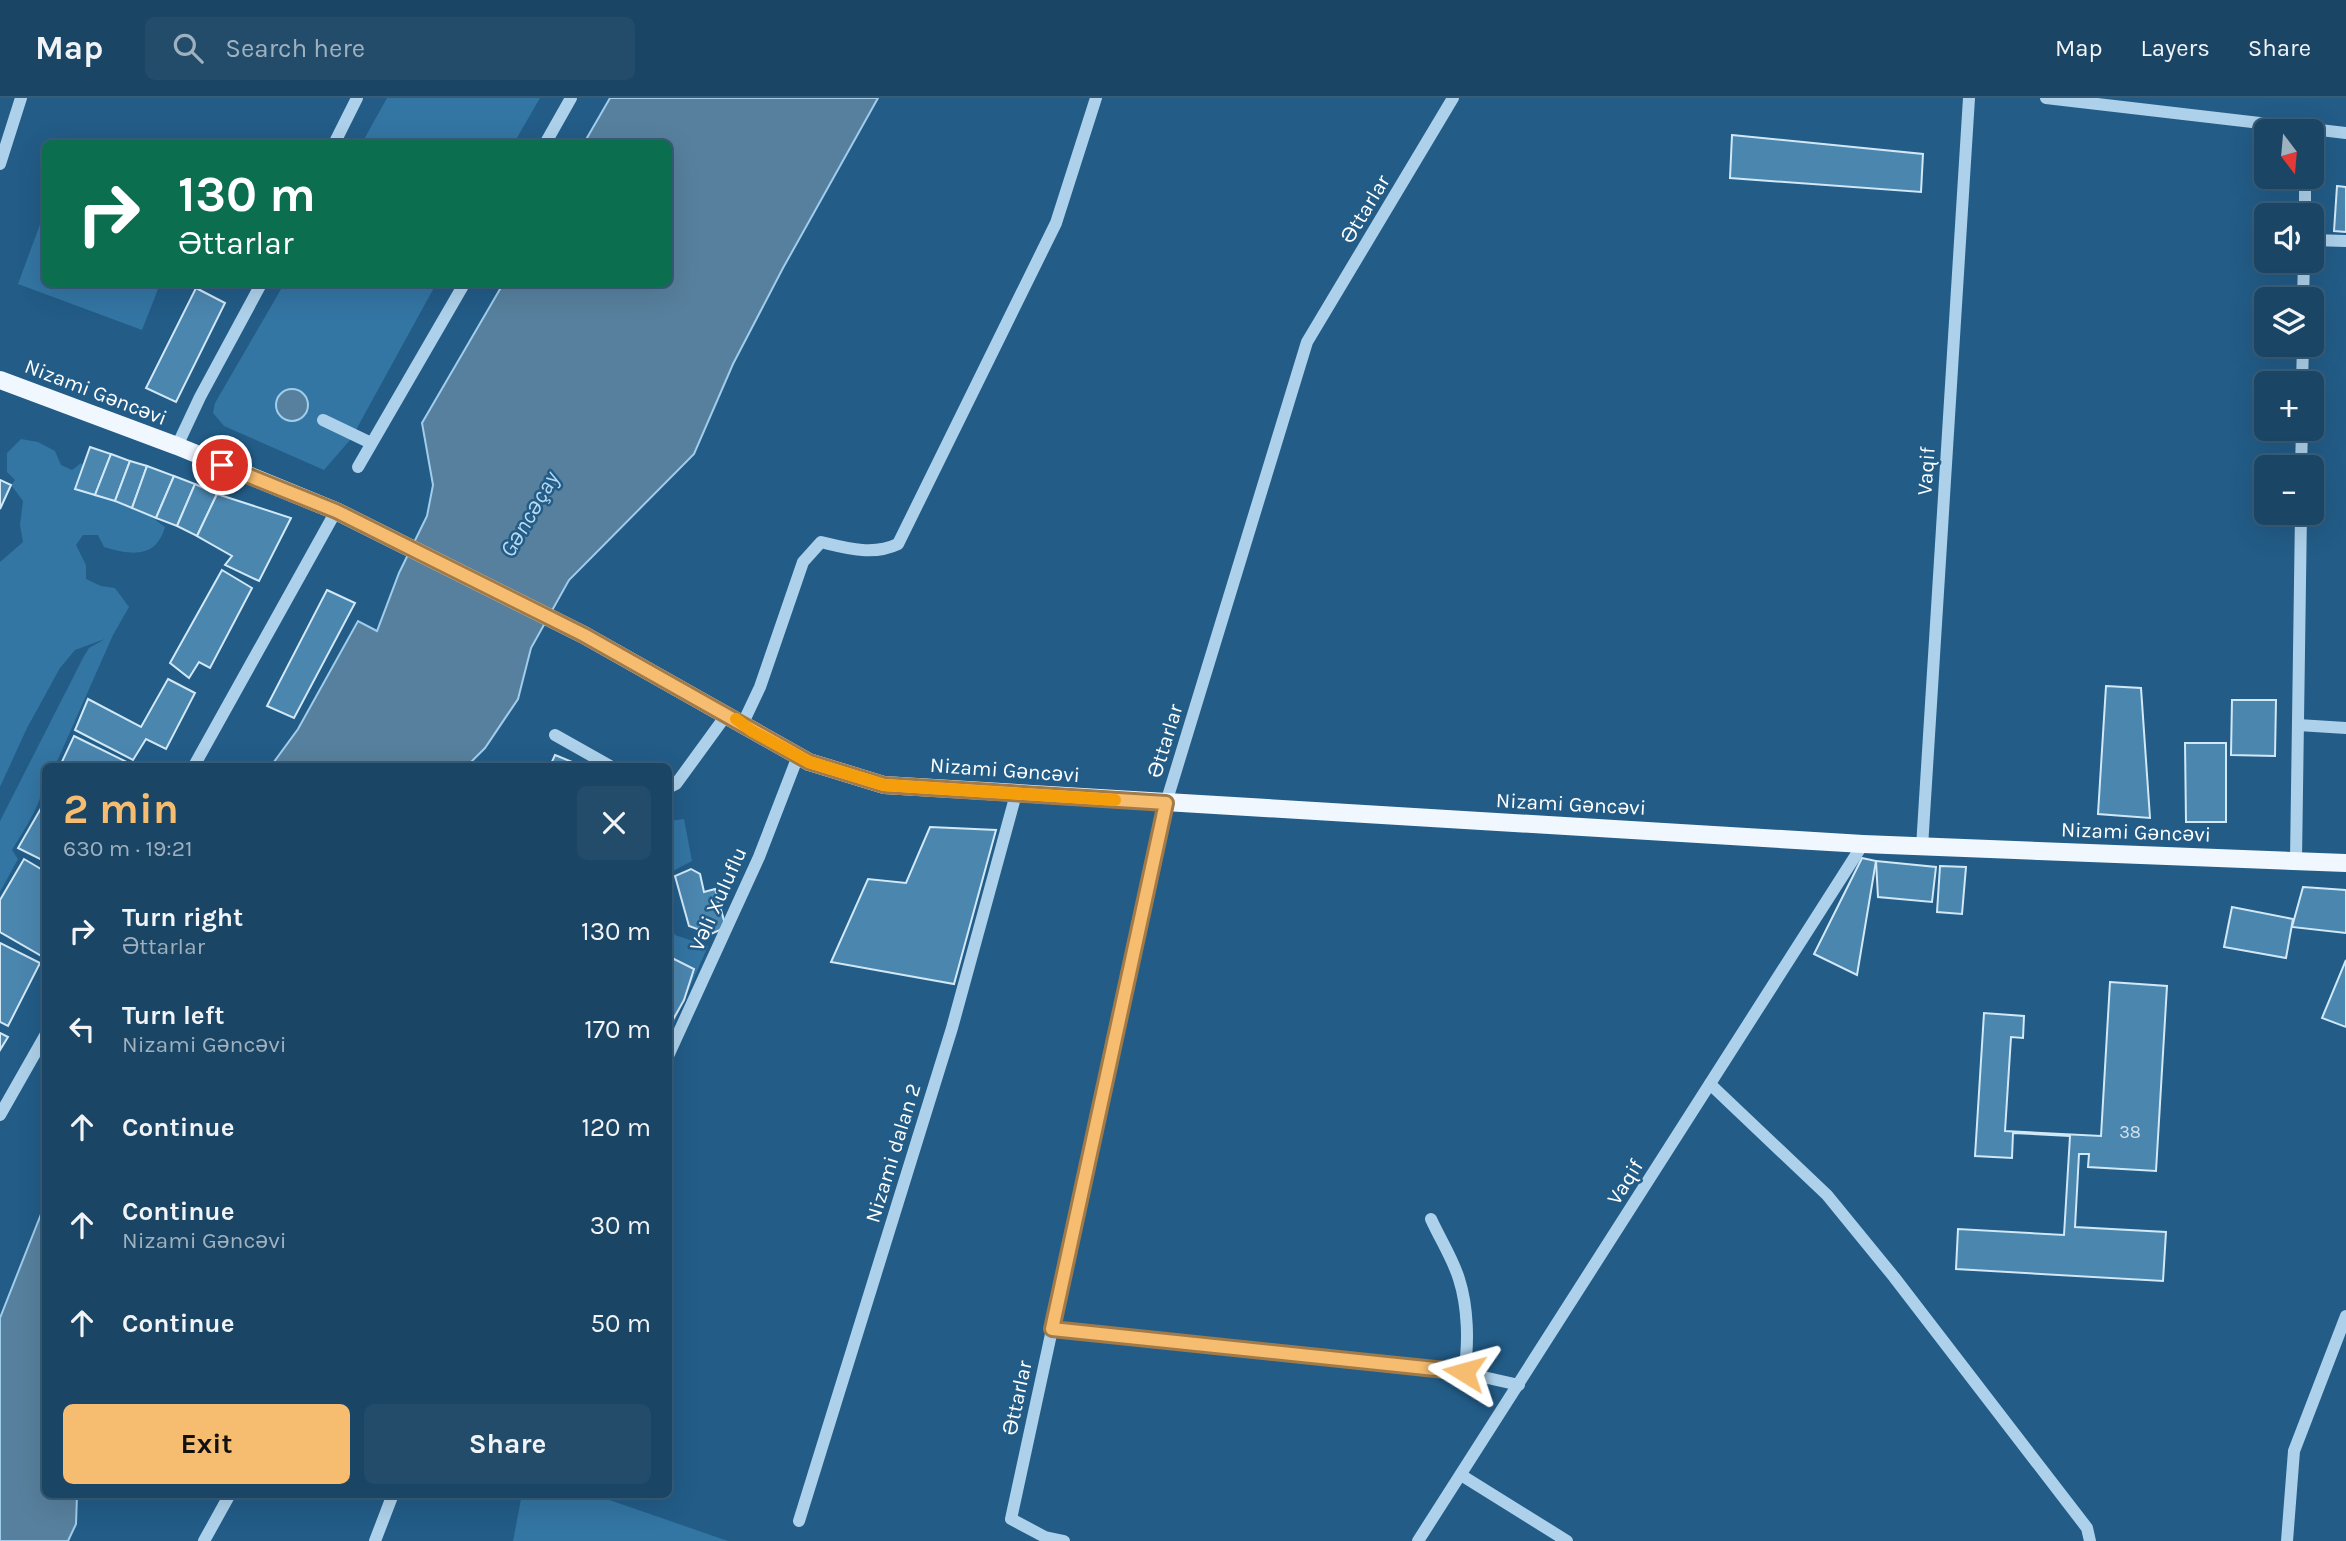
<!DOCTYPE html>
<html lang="en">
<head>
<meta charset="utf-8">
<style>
	:root { --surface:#1a4565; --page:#234c6b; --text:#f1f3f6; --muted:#9fb1bf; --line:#385d79; --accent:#f6bc6f }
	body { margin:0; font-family:Karla,sans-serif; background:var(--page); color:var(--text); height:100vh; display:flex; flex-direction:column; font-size:26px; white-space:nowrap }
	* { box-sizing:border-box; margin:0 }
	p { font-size:23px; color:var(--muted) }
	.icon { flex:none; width:38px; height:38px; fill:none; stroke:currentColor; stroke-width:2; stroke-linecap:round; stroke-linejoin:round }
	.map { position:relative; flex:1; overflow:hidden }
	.details { position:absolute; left:42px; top:665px; width:630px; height:735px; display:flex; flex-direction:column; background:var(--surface); border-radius:10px; box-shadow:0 7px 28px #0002,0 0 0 2px var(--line) }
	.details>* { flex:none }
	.banner { position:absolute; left:42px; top:42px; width:630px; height:147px; border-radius:10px; box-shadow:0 7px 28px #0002,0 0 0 2px var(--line); background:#0b6e4f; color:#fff; overflow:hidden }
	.needle { width:46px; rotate:164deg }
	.controls { position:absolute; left:2254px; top:21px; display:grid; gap:14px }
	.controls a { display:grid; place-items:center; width:70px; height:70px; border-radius:10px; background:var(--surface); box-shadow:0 7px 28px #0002,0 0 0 2px var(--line); font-size:35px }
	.pin { position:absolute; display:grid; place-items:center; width:60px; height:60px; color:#fff; margin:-30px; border:4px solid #fff; border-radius:50%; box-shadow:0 2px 7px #0007 }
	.me { position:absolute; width:77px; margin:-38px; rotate:278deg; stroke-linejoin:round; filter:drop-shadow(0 0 5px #0008) }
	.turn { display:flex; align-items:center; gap:24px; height:147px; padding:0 21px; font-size:32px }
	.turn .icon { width:91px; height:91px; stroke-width:2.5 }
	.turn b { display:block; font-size:49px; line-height:60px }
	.round { display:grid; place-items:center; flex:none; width:74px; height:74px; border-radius:10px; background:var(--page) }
	.headline { display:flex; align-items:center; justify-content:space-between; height:119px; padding:0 21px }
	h1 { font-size:42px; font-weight:700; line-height:52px; color:var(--accent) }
	.button { display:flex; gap:14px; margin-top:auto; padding:14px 21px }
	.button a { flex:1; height:80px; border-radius:10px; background:var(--accent); color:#111; font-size:28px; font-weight:700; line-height:80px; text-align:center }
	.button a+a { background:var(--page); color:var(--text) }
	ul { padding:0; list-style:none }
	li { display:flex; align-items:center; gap:21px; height:98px; padding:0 21px }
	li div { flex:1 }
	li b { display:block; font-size:26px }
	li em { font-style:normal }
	header { display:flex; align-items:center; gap:42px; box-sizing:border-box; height:98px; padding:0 35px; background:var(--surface); border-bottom:2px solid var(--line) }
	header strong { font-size:33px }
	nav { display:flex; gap:38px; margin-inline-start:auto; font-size:24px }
	.search { width:490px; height:63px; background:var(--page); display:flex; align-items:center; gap:18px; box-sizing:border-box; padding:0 24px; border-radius:10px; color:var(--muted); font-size:26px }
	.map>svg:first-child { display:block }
	.green { fill:#3375a3 }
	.water { fill:#57809e; stroke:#a0cdeb; stroke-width:2 }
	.building { fill:#4b86af; stroke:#d1e8f7; stroke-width:2 }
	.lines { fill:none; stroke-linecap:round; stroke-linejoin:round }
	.minor { stroke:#add1ea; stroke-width:12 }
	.major { stroke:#f0f7fe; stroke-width:18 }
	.route-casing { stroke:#a07a48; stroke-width:18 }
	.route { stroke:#f6bc6f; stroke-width:12 }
	.slow { stroke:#f59e0b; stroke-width:12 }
	.labels { text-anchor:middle; stroke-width:5; stroke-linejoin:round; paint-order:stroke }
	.number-label { font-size:18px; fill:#d2e1eb }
	.street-label { font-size:21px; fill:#fff; stroke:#225c87 }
	.water-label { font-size:23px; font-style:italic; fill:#b8daf1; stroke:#225c87 }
</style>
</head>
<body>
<header>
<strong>Map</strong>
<div class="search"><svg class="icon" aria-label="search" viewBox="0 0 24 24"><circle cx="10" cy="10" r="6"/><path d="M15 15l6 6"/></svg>Search here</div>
<nav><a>Map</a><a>Layers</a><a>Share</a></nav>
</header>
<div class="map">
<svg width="2346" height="1443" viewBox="0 0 2346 1443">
	<rect width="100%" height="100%" fill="#225c87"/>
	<g class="green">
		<path d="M387 0H540L514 45H362Z"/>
		<path d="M42 121 45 122 46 186H160L142 232 18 186Z"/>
		<path d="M284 186H436L351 341 324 372 224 328 213 315 215 305Z"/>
		<path d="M21 341 38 344 55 353 61 367 72 372 81 365 86 371 165 429C156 461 131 457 104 449L98 437H83L76 447 86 467V481L101 488 115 490 129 509 113 537 55 668H46C45 702 29 724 12 752L18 761 0 794V723L84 558 89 550 105 541 75 552 60 570 27 630 0 689V464L23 444 20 427 23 403 11 387 15 382 7 374V355Z"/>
		<path d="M684 721 692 763 669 775V723Z"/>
		<path d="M668 819 675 837 708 848 669 937Z"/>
		<path d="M522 1396 595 1397 728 1443H513Z"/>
	</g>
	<g class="water">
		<path d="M610 0H878L783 170 733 266 694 356 569 482 531 550 518 601 485 650 467 668H271L298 631 358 523 377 533 399 475 427 418 433 387 422 325 503 186H668V46L584 45Z"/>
		<circle cx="292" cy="307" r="16"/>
		<path d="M45 1106 46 1396 77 1397 76 1426 68 1443H0V1220Z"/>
	</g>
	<g class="building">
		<path d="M1732 37 1923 56 1921 94 1730 80Z"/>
		<path d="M2337 88 2346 89V134L2334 133Z"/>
		<path d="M196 190 225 205 176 304 146 290Z"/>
		<path d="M90 349 111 356 95 397 75 391Z"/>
		<path d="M111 356 130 363 115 403 95 397Z"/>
		<path d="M130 363 147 368 132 410 115 403Z"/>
		<path d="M147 368 174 378 156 420 132 410Z"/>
		<path d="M174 378 195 386 177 428 156 420Z"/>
		<path d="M0 382 11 387 0 411Z"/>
		<path d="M195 386 217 396 197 438 177 428Z"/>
		<path d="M217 396 291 420 259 483 225 467 232 458 197 438Z"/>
		<path d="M222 472 252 490 210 570 199 564 189 580 170 565Z"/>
		<path d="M327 492 355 505 294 620 267 608Z"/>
		<path d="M168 581 195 595 166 651 146 641 133 662 75 632 88 601 141 629Z"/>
		<path d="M2106 588 2141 590 2150 720 2098 716Z"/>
		<path d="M2232 602H2276L2275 658 2231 657Z"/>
		<path d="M74 638 127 664 124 668H60Z"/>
		<path d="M2185 645H2226V724H2186Z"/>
		<path d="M555 657 582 668H550Z"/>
		<path d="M44 705 46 706V764L18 750Z"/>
		<path d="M930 729 996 732 954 886 831 864 868 781 906 785Z"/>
		<path d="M1862 760 1876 763 1857 877 1814 856Z"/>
		<path d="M24 761 46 774 45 860 0 834V802Z"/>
		<path d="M1876 763 1936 769 1932 804 1878 799Z"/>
		<path d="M1940 768 1966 769 1962 816 1937 814Z"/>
		<path d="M691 771 700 776 704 794 715 791 725 826 720 832 711 836 689 828 675 778Z"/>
		<path d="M2303 789 2346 792V835L2292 829Z"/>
		<path d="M2232 809 2293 821 2286 860 2224 849Z"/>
		<path d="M0 845 40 865 8 928 0 924Z"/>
		<path d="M668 858 694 871 684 902 670 927Z"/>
		<path d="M2346 862V929L2322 920Z"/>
		<path d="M2110 884 2167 888 2156 1073 2088 1069 2089 1056H2079L2075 1129 2166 1134 2163 1183 1956 1171 1958 1131 2064 1137 2070 1038 2013 1035 2012 1060 1975 1058 1984 915 2024 918 2023 940 2011 939 2005 1033 2101 1038Z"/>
		<path d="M0 935 8 939 0 952Z"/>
	</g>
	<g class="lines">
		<g class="minor">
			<path d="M2046 0 2346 35"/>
			<path d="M334 46 357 0"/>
			<path d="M545 46 571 0"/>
			<path d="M0 66 21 0"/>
			<path d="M2305 117V79"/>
			<path d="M2312 142 2346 143"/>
			<path d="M2303 201 2304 163"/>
			<path d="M2302 285 2303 247"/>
			<path d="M323 322 371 345"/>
			<path d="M177 348 200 299 261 186"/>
			<path d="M358 369 464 186"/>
			<path d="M2301 369 2302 331"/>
			<path d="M743 625 760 589 803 464 821 444C846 450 873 458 898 446L1056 125 1096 0"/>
			<path d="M2298 627 2346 630"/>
			<path d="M555 637 610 668"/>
			<path d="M194 668 336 413"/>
			<path d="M668 690 676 686 727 616"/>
			<path d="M1922 749 1969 0"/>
			<path d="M2296 762 2301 415"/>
			<path d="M668 958 759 759 798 658"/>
			<path d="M1710 986 1827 1097 1894 1179 2087 1430 2090 1443"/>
			<path d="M0 1017 46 936"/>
			<path d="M1431 1121C1440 1141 1453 1161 1459 1181 1468 1209 1469 1246 1464 1274"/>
			<path d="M1052 1231 1452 1272 1519 1287"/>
			<path d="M1461 1377 1567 1443"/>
			<path d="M799 1423 952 930 1016 696"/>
			<path d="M204 1443 230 1396"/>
			<path d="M375 1443 393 1396"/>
			<path d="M1064 1443 1045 1439 1011 1421 1166 705 1307 244 1453 0"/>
			<path d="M1418 1443 1863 746"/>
			<path d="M2287 1443 2294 1353 2346 1218"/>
		</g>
		<path class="major" d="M0 282 177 348 336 413 584 537 809 664 884 687 1863 746 2346 765"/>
	</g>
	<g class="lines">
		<defs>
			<path id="route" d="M222 367 336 413 584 537 809 664 884 687 1166 705 1052 1231 1464 1274"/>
		</defs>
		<use href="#route" class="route-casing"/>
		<use href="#route" class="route"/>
		<path class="slow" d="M736 621 752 633 809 664 884 687 1115 702"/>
	</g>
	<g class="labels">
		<g class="number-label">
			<text x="2130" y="1040">38</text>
		</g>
		<g class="street-label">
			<text transform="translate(1365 111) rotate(-59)" y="7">Əttarlar</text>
			<text transform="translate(96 294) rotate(21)" y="7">Nizami Gəncəvi</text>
			<text transform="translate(1926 373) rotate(-86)" y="7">Vaqif</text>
			<text transform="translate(1165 643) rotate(-73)" y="7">Əttarlar</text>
			<text transform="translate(1005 672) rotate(4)" y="7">Nizami Gəncəvi</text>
			<text transform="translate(1571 706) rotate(3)" y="7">Nizami Gəncəvi</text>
			<text transform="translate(2136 734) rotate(2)" y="7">Nizami Gəncəvi</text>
			<text transform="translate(718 801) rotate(-66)" y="7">Vəli Xuluflu</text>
			<text transform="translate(893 1055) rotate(-73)" y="7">Nizami dalan 2</text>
			<text transform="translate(1625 1084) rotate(-58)" y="7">Vaqif</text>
			<text transform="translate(1017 1300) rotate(-78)" y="7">Əttarlar</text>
		</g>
		<g class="water-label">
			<text transform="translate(529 416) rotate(-60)" y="8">Gəncəçay</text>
		</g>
	</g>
</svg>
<div class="controls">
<a><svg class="needle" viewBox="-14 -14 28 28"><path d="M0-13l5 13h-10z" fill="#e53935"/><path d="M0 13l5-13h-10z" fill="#9fb1bf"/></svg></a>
<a><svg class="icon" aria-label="sound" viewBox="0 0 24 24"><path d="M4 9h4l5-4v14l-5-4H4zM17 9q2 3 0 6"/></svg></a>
<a><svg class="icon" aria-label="layers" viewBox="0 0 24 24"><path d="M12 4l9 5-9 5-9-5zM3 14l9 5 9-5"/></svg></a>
<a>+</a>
<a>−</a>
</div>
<div class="pin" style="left:222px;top:367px;background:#d93025"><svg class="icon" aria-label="arrive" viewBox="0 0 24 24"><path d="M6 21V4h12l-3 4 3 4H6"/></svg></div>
<svg class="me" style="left:1464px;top:1274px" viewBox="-20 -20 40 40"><path d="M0-17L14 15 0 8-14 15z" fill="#f6bc6f" stroke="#fff" stroke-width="4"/></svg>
<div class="banner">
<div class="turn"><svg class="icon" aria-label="right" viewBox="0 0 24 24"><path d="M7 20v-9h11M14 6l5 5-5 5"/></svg><div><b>130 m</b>Əttarlar</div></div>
</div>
<section class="details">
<div class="headline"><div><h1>2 min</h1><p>630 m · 19:21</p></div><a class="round"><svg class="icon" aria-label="close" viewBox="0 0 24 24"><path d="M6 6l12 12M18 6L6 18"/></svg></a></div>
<ul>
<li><svg class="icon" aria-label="right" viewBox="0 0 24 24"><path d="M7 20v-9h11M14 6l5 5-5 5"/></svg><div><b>Turn right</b><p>Əttarlar</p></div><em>130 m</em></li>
<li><svg class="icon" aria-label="left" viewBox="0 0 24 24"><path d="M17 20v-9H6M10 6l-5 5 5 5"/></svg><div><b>Turn left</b><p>Nizami Gəncəvi</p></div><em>170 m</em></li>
<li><svg class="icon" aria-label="ahead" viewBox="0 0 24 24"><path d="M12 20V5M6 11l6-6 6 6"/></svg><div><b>Continue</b></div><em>120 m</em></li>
<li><svg class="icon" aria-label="ahead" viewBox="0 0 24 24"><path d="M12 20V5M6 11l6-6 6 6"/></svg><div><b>Continue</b><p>Nizami Gəncəvi</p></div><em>30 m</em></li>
<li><svg class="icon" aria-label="ahead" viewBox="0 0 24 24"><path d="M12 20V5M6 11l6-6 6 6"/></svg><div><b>Continue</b></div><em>50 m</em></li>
</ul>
<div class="button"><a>Exit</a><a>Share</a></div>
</section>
</div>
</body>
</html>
